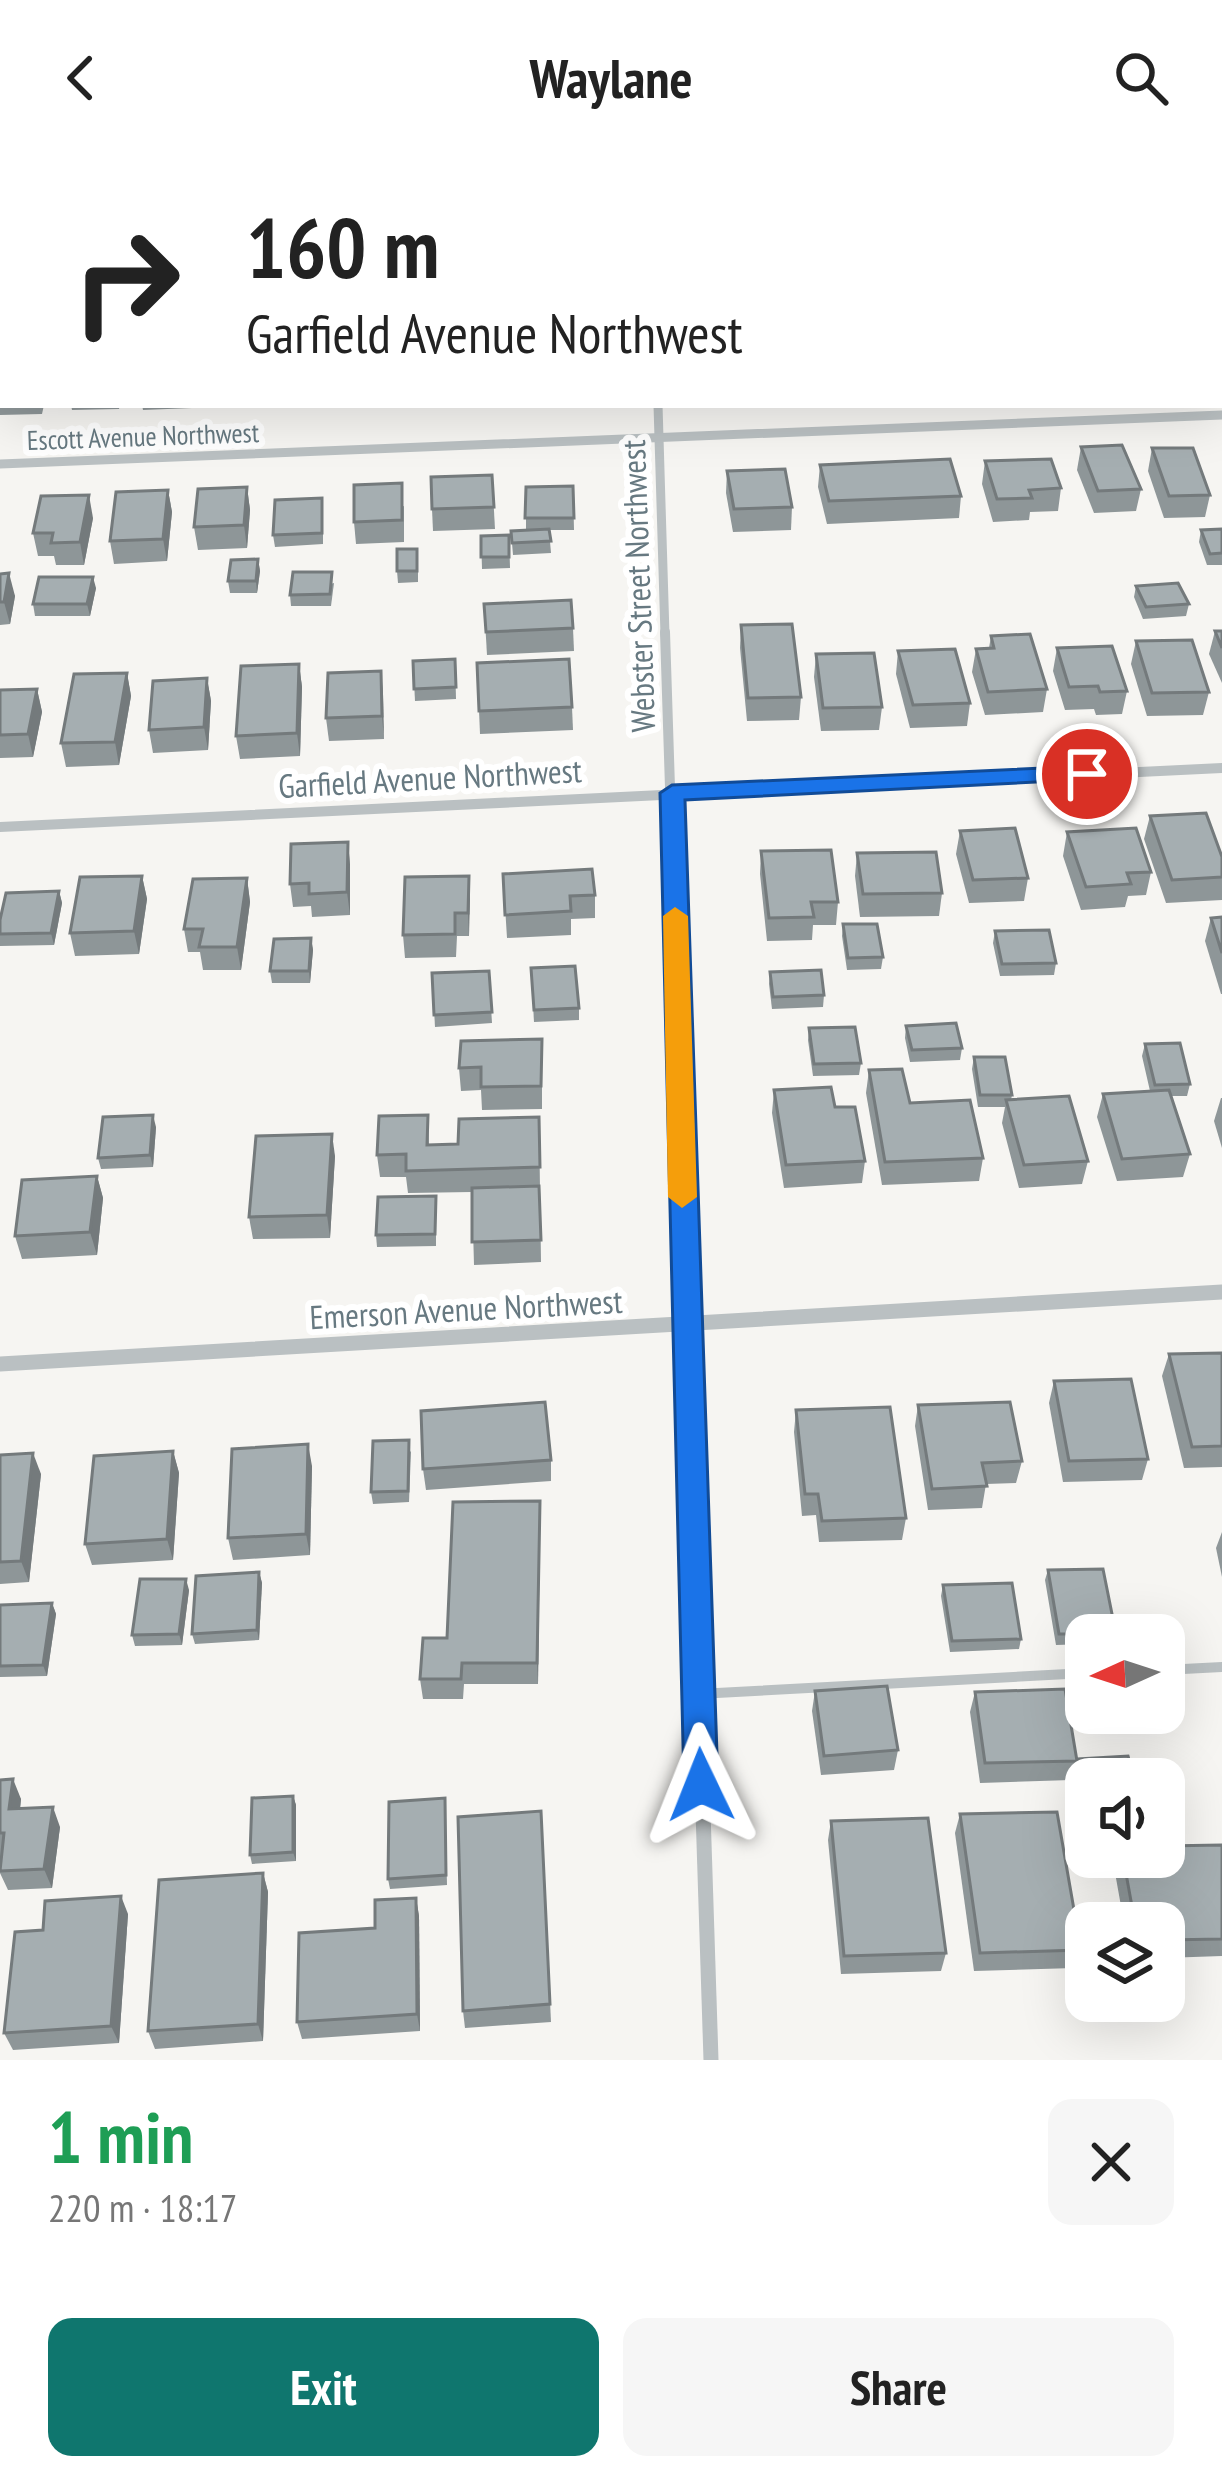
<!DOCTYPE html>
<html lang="en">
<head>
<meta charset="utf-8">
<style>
	:root { --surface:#fff; --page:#f6f6f6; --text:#222; --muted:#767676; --accent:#0f766e }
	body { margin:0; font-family:"PT Sans Narrow",sans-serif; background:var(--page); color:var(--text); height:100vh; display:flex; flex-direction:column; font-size:45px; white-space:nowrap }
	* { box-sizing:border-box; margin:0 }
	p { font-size:39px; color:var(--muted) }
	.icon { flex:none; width:66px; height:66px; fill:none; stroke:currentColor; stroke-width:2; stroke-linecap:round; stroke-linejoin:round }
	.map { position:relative; height:1904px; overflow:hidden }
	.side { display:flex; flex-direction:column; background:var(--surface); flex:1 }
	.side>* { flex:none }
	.top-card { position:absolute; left:0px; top:0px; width:1224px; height:252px; box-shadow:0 12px 48px #0002; background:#fff; color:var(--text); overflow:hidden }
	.needle { width:78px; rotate:267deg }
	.buttons { position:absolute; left:1065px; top:1458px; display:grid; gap:24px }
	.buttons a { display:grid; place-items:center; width:120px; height:120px; border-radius:24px; background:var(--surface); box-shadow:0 12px 48px #0002; font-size:60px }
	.pin { position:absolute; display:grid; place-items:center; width:102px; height:102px; color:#fff; margin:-51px; border:6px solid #fff; border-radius:50%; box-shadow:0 3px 12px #0007 }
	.me { position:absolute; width:132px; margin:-66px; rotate:358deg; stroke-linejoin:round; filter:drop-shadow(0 0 9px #0008) }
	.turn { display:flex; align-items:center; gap:42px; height:252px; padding:0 48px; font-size:54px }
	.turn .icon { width:156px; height:156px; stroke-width:2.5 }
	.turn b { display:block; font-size:84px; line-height:102px }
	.round { display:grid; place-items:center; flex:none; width:126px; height:126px; border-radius:24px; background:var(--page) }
	.head { display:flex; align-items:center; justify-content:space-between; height:204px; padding:0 48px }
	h1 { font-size:72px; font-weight:600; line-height:90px; color:#1e9e55 }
	.cta { display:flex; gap:24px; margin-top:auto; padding:24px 48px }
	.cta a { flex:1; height:138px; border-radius:24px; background:var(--accent); color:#fff; font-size:48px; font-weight:600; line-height:138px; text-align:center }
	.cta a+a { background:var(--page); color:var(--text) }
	header { display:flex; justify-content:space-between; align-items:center; height:156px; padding:0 48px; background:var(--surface); font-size:54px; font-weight:600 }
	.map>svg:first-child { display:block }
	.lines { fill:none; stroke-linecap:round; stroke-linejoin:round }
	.service { stroke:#bac0c2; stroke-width:10 }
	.minor-far2 { stroke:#bac0c2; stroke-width:9 }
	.minor-far1 { stroke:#bac0c2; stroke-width:10 }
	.minor { stroke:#bac0c2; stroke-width:15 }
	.wall { fill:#8e9698 }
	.shaded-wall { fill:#747a7c }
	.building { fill:#a5aeb1; stroke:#747a7c; stroke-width:3 }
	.route { fill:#1a73e8; stroke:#114b97; stroke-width:3 }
	.slow { fill:#f59e0b }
	.labels { text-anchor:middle; stroke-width:12; stroke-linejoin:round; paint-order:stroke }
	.far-street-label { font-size:27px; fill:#677981; stroke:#fff }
	.street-label { font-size:33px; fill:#677981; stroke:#fff }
</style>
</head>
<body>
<header><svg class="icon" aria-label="back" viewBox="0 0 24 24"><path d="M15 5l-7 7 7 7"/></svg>Waylane<svg class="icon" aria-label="search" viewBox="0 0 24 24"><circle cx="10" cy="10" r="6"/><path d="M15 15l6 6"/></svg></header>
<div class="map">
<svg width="1222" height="1904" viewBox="0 0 1222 1904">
	<rect width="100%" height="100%" fill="#f6f5f2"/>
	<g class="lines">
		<g class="service">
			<path d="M1164 1514 1222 1511"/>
			<path d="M698 1538 1086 1517"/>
		</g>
		<g class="minor-far2">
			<path d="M658 249 665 479"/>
			<path d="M0 308 1222 259"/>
		</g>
		<g class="minor-far1">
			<path d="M665 476 685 1099"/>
			<path d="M0 671 1222 612"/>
		</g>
		<g class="minor">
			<path d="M685 1096 711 1904"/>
			<path d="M0 1208 1222 1136"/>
		</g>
	</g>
	<g class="wall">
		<path d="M0 0H22L21 3H3V5H0Z"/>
		<path d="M36 0H77V3H37Z"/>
		<path d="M98 0H135L98 2Z"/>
		<path d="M430 0H468V2L430 3Z"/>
		<rect x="491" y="0" width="39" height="3"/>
		<path d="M0 222H3V249H44L42 258 0 259Z"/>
		<path d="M71 249H120L119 253 72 254Z"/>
		<path d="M142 249H192V252L143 254Z"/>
		<path d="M1081 291 1141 333 1136 355 1094 357 1077 314Z"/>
		<path d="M1152 292 1210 339 1205 361 1164 362 1148 315Z"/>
		<path d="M985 305 1061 332 1058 355 1030 356 1029 364 993 366 982 328Z"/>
		<path d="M820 309 961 340 959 362 827 368 818 331Z"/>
		<path d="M727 315 792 351 791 374 733 376 726 337Z"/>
		<path d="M492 319 495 373 433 375 432 353Z"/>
		<path d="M573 330 574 374H549L551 397 513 399 511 375 526 374V331Z"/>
		<path d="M247 331 250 354 247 392 198 394 194 371Z"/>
		<path d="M168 334 172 356 167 405 114 408 110 385Z"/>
		<path d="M404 350V386L356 388 354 366Z"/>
		<path d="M323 354V388L275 391 273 379Z"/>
		<path d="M93 362 84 409H56L54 400H38L33 377Z"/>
		<path d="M1222 373V409H1207L1199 386 1201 374Z"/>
		<path d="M509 379 510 412 482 413 481 380Z"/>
		<path d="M258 403 260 415 257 437H230L228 425Z"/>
		<path d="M418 405V426L398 427 397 415Z"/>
		<path d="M0 418 15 440 10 468 0 469Z"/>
		<path d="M334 427 331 450H291L290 439Z"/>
		<path d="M1136 430 1189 448 1186 460 1143 463 1134 441Z"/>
		<path d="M96 432 90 460H35L33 448Z"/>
		<path d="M484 448 573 472 574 495 487 499Z"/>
		<path d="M741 469 801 541 799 564 747 565 740 492Z"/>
		<path d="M1215 475H1222V527L1209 498Z"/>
		<path d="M991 480 1047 533 1043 556 985 559 972 516 976 493 989 492Z"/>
		<path d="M1136 485 1209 536 1203 559 1147 560 1131 508Z"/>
		<path d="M1057 492 1127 535 1122 558 1096 559 1094 553 1065 554 1053 515Z"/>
		<path d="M898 495 970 547 967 570 910 572 896 518Z"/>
		<path d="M816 498 882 551 879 574 821 575 814 521Z"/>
		<path d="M455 503 456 543 415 545 413 505Z"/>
		<path d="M477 507 572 551 573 574 480 578Z"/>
		<path d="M299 508 302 531 300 600 240 603 236 580Z"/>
		<path d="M381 515 384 583 329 585 326 562Z"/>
		<path d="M127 517 131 540 119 609 66 611 61 587Z"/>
		<path d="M207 522 211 545 208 594 153 597 149 574Z"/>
		<path d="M37 533 42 556 33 601 0 602V534Z"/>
		<path d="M1150 660 1222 701V744L1166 747 1144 683Z"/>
		<path d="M960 675 1028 722 1024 745 969 747 956 698Z"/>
		<path d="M1067 676 1151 716 1146 739 1128 740 1125 751 1081 754 1063 700Z"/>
		<path d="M348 686 350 709V759L312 761 311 750 293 751 290 728Z"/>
		<path d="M761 695 838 746 836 769H813L812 784 767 785 760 718Z"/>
		<path d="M857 697 942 737 939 760 860 761 855 720Z"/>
		<path d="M503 718 595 739V762L571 763V779L507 782Z"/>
		<path d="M142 720 147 743 139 798 75 800 70 777Z"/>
		<path d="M469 720V780H457L456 801 405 802 403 779Z"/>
		<path d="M247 722 250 746 241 814H203L200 796H188L184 773Z"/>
		<path d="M59 735 62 747 54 789 0 790V764Z"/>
		<path d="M1222 761V838H1221L1205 785 1211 762Z"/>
		<path d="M843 768 883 801 881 813 847 814 842 780Z"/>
		<path d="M995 775 1056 807 1054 819 1000 820 993 787Z"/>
		<path d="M311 782 313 794 310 827H272L270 815Z"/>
		<path d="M531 812 579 852V864L534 866Z"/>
		<path d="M489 815 492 867 435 871 432 817Z"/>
		<path d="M770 816 824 839 823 851 772 853 769 828Z"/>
		<path d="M906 870 962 892 960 904 910 906 905 882Z"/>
		<path d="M809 872 861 907 859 919 813 920 808 884Z"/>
		<path d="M1145 888 1190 928 1187 940H1171L1190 998 1183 1021 1117 1025 1097 961 1103 938 1150 935 1142 900Z"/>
		<path d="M974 901 1012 939 1011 944 1088 1005 1082 1028 1019 1032 1002 967 1005 951H978L972 913Z"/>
		<path d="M542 906V953L482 954 481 934 461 935 459 912Z"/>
		<path d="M869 914 983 1002 979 1025 882 1029 866 937Z"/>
		<path d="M774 934 835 951 865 1005 862 1027 784 1032 772 957Z"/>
		<path d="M1221 942H1222V992L1214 965Z"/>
		<path d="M428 959 429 989 458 988 539 961 541 1106 474 1109 472 1036 408 1037 406 1021H380L377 999Z"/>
		<path d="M156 971 153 1011 101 1013 98 1002Z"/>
		<path d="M335 1000 330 1082 253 1083 249 1061Z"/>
		<path d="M97 1020 103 1042 97 1099 22 1103 15 1080Z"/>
		<path d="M436 1040V1090L377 1091 376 1079Z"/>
		<path d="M1222 1197V1311L1184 1312 1162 1220 1169 1198Z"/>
		<path d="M1054 1225 1148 1303 1142 1324 1063 1326 1049 1247Z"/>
		<path d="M918 1249 1022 1305 1016 1327 986 1328 982 1352 928 1354 915 1270Z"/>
		<path d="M796 1254 906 1362 902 1384 819 1386 816 1359 802 1360 794 1276Z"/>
		<path d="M173 1295 179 1317 173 1404 92 1409 85 1388Z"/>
		<path d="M411 1295 409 1346 373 1348 371 1336Z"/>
		<path d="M0 1299 41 1318 29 1426 0 1428Z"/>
		<path d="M551 1304V1325L426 1334 423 1313Z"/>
		<path d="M312 1310 310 1399 233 1404 228 1382Z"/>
		<path d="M540 1345 538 1528H464L463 1543H423L420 1523Z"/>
		<path d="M1222 1376V1421L1216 1392Z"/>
		<path d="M1048 1414 1116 1478 1115 1479H1086V1488L1056 1489 1045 1424Z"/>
		<path d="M259 1416 262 1427 259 1484 195 1488 192 1478Z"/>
		<path d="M943 1429 1021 1483 1019 1493 950 1496 941 1440Z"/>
		<path d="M189 1434 182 1489 135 1490 132 1479Z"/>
		<path d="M52 1447 56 1458 47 1520 0 1521V1449Z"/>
		<path d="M815 1535 898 1594 894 1614 821 1619 812 1555Z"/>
		<path d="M975 1536 1077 1605 1071 1624 980 1627 970 1556Z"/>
		<path d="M1079 1603 1086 1623V1656L1076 1613Z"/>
		<path d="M0 1624 21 1643 20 1653 60 1671 52 1732 8 1734 0 1717Z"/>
		<path d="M293 1640 296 1649V1705L252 1708 250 1699Z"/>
		<path d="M445 1642 447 1729 390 1733 388 1723Z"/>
		<path d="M541 1655 551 1866 465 1872 463 1855Z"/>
		<path d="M960 1658 1081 1794 1074 1812 974 1815 955 1677Z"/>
		<path d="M831 1665 946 1797 941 1815 841 1818 828 1684Z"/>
		<path d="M1222 1689V1800L1164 1802V1767H1124L1114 1711 1118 1701H1164Z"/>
		<path d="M263 1717 268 1736 263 1885 155 1893 148 1875Z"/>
		<path d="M416 1742 419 1760 420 1875 302 1883 297 1866 375 1772Z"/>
		<path d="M128 1758 119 1887 13 1894 4 1877 43 1774Z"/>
	</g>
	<g class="shaded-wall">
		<path d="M247 331 250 354 247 392 244 369Z"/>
		<path d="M168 334 172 356 167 405 163 383Z"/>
		<path d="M89 339 93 362 84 409 80 386Z"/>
		<path d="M258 403 260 415 257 437 256 425Z"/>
		<path d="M9 417 15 440 10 468 4 446Z"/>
		<path d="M93 421 96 432 90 460 87 448Z"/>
		<path d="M299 508 302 531 300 600 297 577Z"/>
		<path d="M381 515 383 538 384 583 382 560Z"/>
		<path d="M127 517 131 540 119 609 115 586Z"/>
		<path d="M207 522 211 545 208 594 204 571Z"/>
		<path d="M37 533 42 556 33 601 28 578Z"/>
		<path d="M348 686 350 709V759L347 736Z"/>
		<path d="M142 720 147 743 139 798 134 775Z"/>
		<path d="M469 720 470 743 469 780 468 757Z"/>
		<path d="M247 722 250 746 241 814 237 791Z"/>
		<path d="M59 735 62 747 54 789 51 777Z"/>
		<path d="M311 782 313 794 310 827 309 815Z"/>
		<path d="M153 959 156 971 153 1011 150 999Z"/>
		<path d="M332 978 335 1000 330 1082 327 1059Z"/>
		<path d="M97 1020 103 1042 97 1099 90 1076Z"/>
		<path d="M308 1288 312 1310 310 1399 306 1378Z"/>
		<path d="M173 1295 179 1317 173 1404 167 1383Z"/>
		<path d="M33 1297 41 1318 29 1426 21 1405Z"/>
		<path d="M540 1345V1367L538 1528 537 1507Z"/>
		<path d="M259 1416 262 1427 259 1484 257 1474Z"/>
		<path d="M186 1423 189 1434 182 1489 179 1478Z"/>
		<path d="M52 1447 56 1458 47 1520 43 1509Z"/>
		<path d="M13 1623 21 1643 18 1672 9 1653Z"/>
		<path d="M293 1640 296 1649V1705L293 1696Z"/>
		<path d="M53 1651 60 1671 52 1732 44 1713Z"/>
		<path d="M263 1717 268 1736 263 1885 258 1868Z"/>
		<path d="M121 1740 128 1758 119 1887 111 1870Z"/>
		<path d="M416 1742 419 1760 420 1875 417 1858Z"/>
	</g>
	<g class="building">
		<path d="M0 104H3V121L0 122Z"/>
		<rect x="0" y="222" width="3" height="26"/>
		<path d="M1122 289 1141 333 1098 335 1081 291Z"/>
		<path d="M1152 292H1193L1210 339 1169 340Z"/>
		<path d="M950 303 961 340 829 345 820 309Z"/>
		<path d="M1051 303 1061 332 1029 334 1032 342 997 343 985 305Z"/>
		<path d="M785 313 792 351 734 353 727 315Z"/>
		<path d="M492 319 494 351 432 353 431 321Z"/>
		<path d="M402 327V364L354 366V329Z"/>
		<path d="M573 330 574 362H525L526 331Z"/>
		<path d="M247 331 244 369 194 371 198 333Z"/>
		<path d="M168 334 163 383 110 385 116 336Z"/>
		<path d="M89 339 80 386 51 387 53 377H33L41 340Z"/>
		<path d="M322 342V377L273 379 275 344Z"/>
		<path d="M549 373 551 385 512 387 511 375Z"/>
		<path d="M1222 373V397L1210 398 1201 374Z"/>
		<path d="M509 379V401H481V380Z"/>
		<rect x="397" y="393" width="20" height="22"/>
		<path d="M258 403 256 425H228L231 404Z"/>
		<path d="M293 416H332L330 438 290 439Z"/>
		<path d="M9 417 4 446H0V418Z"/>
		<path d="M39 421H93L87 448H33Z"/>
		<path d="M1178 427 1189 448 1146 451 1136 430Z"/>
		<path d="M571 444 573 472 486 476 484 448Z"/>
		<path d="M792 468 801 541 748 542 741 469Z"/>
		<path d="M1215 475H1222V492Z"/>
		<path d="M1030 478 1047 533 988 536 976 493 994 492 991 480Z"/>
		<path d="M1192 484 1209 536 1152 537 1136 485Z"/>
		<path d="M1112 490 1127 535 1100 536 1098 530 1069 531 1057 492Z"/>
		<path d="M955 493 970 547 913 549 898 495Z"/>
		<path d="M874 497 882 551 823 552 816 498Z"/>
		<path d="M455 503 456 531 414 533 413 505Z"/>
		<path d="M569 503 572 551 479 555 477 507Z"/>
		<path d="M299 508 297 577 236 580 241 510Z"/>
		<path d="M381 515 382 560 326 562 328 517Z"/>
		<path d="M127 517 115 586 61 587 74 518Z"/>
		<path d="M207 522 204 571 149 574 153 525Z"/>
		<path d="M37 533 28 578 0 579V534Z"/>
		<path d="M1206 657 1222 701V721L1172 724 1150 660Z"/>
		<path d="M1015 672 1028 722 973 724 960 675Z"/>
		<path d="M1136 672 1151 716 1127 717 1131 728 1086 731 1067 676Z"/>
		<path d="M348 686 347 736 309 738V727L290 728 291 688Z"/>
		<path d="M831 694 838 746H811L814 761 769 762 761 695Z"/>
		<path d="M936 696 942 737 863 738 857 697Z"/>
		<path d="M592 713 595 739 570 740 571 755 505 759 503 718Z"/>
		<path d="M142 720 134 775 70 777 80 721Z"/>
		<path d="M469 720 468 757H455V778L403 779 405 721Z"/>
		<path d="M247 722 237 791H199L203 773H184L193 723Z"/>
		<path d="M59 735 51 777 0 778V764L6 737Z"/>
		<path d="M1222 761V797L1211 762Z"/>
		<path d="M843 768H877L883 801 848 802Z"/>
		<path d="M1049 774 1056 807 1002 808 995 775Z"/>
		<path d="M311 782 309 815H270L274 783Z"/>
		<path d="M575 810 579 852 534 854 531 812Z"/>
		<path d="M821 814 824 839 773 841 770 816Z"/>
		<path d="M489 815 492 856 434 859 432 817Z"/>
		<path d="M956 867 962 892 912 894 906 870Z"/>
		<path d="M855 871 861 907 814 908 809 872Z"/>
		<path d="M542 883 541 930 481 931V911L459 912 461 885Z"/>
		<path d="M1180 887 1190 928 1155 929 1145 888Z"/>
		<path d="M974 901H1005L1012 939H980Z"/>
		<path d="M902 913 910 947 970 944 983 1002 885 1006 869 914Z"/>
		<path d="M831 931 835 951H855L865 1005 786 1009 774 934Z"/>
		<path d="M1169 934 1190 998 1122 1003 1103 938Z"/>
		<path d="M1069 940 1088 1005 1024 1009 1006 944Z"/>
		<path d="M153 959 150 999 98 1002 103 961Z"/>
		<path d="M428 959 427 989 458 988 459 963 539 961 540 1011 406 1015V998L377 999 379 960Z"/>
		<path d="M332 978 327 1059 249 1061 256 980Z"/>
		<path d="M97 1020 90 1076 15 1080 22 1024Z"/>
		<path d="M539 1030 541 1084 472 1086V1032Z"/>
		<path d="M436 1040 435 1078 376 1079 378 1041Z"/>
		<path d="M1222 1197V1290L1192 1291 1169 1198Z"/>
		<path d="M1131 1223 1148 1303 1069 1305 1054 1225Z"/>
		<path d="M545 1246 551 1304 423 1313 421 1255Z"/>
		<path d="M1010 1246 1022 1305 982 1307 987 1330 932 1333 918 1249Z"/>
		<path d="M890 1251 906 1362 822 1365 818 1338H805L796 1254Z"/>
		<path d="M409 1284 408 1335 371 1336 373 1285Z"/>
		<path d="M308 1288 306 1378 228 1382 232 1293Z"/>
		<path d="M173 1295 167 1383 85 1388 94 1300Z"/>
		<path d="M33 1297 21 1405 0 1406V1299Z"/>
		<path d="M540 1345 537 1507H462L461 1523H420L423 1482H447L453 1346Z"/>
		<path d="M1103 1413 1116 1478H1059L1048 1414Z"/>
		<path d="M259 1416 257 1474 192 1478 196 1420Z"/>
		<path d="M140 1423H186L179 1478 132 1479Z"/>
		<path d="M1012 1427 1021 1483 952 1485 943 1429Z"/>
		<path d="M52 1447 43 1509 0 1510V1449Z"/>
		<path d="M887 1530 898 1594 824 1600 815 1535Z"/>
		<path d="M1065 1533 1077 1605 985 1607 975 1536Z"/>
		<path d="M1128 1600 1134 1623H1086V1631L1079 1603Z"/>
		<path d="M13 1623 9 1653 53 1651 44 1713 0 1715 4 1677H0V1624Z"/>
		<path d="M293 1640V1696L250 1699 252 1642Z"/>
		<path d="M445 1642 446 1719 388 1723 389 1646Z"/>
		<path d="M541 1655 550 1848 463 1855 458 1661Z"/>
		<path d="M1057 1656 1081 1794 980 1797 960 1658Z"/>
		<path d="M928 1662 946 1797 844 1800 831 1665Z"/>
		<path d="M1222 1689V1783L1164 1784V1767H1135L1123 1701H1164V1690Z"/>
		<path d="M263 1717 258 1868 148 1875 159 1724Z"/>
		<path d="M121 1740 111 1870 4 1877 15 1776 43 1774 45 1745Z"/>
		<path d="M416 1742 417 1858 297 1866 299 1777 375 1772V1744Z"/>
	</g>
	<path class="route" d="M1087 610 1098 618 1095 623 685 644 718 1629 713 1641 701 1646 689 1641 684 1629 660 637 672 629Z"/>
	<path class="slow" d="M675 751 688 760 697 1041 682 1052 668 1041 663 760Z"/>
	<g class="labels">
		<g class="far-street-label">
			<text transform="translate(143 281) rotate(-2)" y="9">Escott Avenue Northwest</text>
		</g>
		<g class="street-label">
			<text transform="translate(638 430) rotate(-92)" y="12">Webster Street Northwest</text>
			<text transform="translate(430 622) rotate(-3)" y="12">Garfield Avenue Northwest</text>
			<text transform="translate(466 1153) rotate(-3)" y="12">Emerson Avenue Northwest</text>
		</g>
	</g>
</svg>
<div class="buttons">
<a><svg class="needle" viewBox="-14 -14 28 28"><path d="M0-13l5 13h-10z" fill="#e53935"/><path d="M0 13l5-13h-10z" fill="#767676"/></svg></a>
<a><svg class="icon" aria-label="sound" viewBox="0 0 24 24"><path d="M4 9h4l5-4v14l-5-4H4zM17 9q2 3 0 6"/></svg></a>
<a><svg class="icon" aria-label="layers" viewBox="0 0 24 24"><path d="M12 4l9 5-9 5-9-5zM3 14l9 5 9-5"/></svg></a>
</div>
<div class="pin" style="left:1087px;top:618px;background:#d93025"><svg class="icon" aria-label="arrive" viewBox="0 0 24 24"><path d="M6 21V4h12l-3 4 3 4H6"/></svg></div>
<svg class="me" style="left:701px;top:1629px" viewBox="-20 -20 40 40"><path d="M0-17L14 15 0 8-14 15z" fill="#1a73e8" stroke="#fff" stroke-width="4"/></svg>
<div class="top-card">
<div class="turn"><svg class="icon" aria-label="right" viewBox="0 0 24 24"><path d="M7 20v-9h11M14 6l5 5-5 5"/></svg><div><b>160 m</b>Garfield Avenue Northwest</div></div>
</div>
</div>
<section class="side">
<div class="head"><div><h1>1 min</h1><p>220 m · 18:17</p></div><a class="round"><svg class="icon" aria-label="close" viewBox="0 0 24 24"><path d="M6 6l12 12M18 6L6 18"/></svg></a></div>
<div class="cta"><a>Exit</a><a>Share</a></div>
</section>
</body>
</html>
